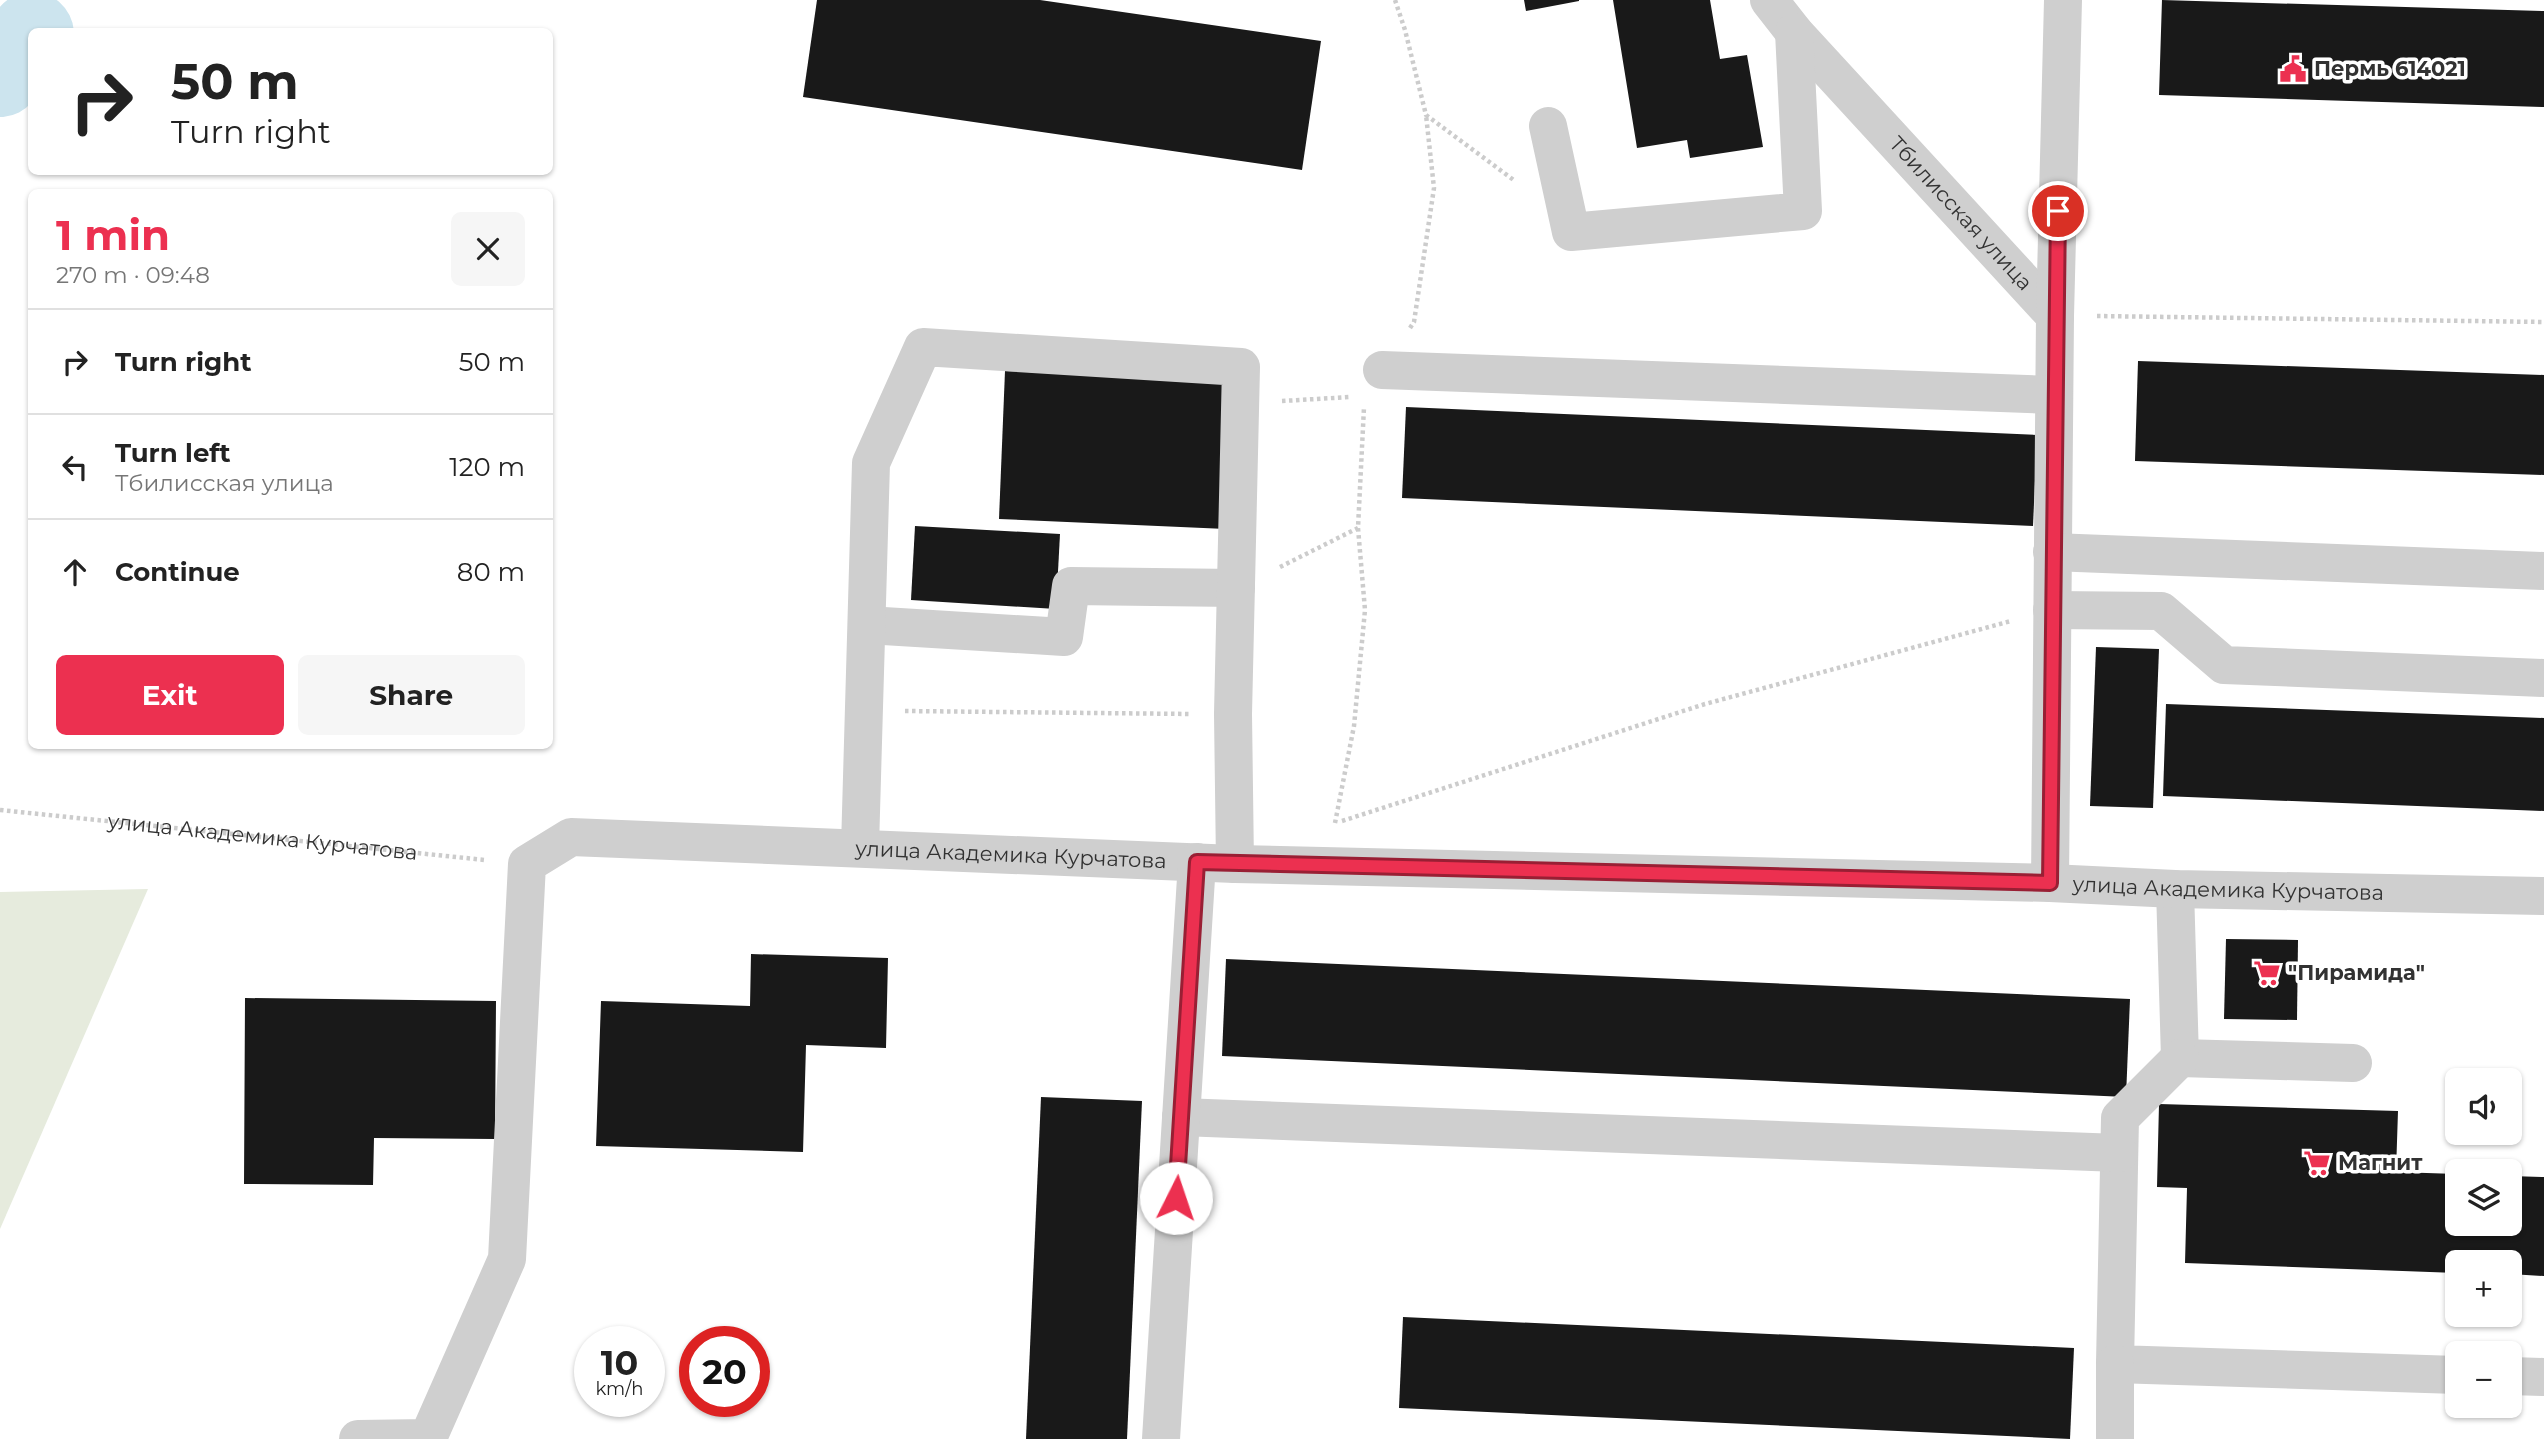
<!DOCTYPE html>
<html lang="en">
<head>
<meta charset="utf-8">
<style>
	:root { --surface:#fff; --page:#f6f6f6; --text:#222; --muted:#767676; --line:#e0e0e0; --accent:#ec3050 }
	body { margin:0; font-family:Montserrat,sans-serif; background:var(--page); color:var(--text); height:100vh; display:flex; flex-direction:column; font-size:26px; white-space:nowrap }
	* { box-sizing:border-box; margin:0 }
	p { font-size:23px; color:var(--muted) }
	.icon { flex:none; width:38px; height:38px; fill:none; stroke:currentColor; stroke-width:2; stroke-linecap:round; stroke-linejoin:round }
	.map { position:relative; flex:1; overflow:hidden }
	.details { position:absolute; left:28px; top:189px; width:525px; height:560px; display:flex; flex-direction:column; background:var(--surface); border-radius:10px; box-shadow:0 2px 5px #0004 }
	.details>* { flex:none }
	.banner { position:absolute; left:28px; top:28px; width:525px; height:147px; border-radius:10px; box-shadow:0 2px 5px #0004; background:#fff; color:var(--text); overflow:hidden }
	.fabs { position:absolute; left:2445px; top:1068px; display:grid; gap:14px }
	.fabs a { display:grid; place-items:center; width:77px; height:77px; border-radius:10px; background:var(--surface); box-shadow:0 2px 5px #0004; font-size:35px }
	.speed { position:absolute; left:574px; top:1326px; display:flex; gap:14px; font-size:35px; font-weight:700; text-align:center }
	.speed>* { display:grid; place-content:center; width:91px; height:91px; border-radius:50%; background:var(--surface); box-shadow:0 2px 5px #0004; line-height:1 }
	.speed small { font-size:18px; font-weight:400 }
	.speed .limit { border:10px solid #d22; background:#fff; color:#111 }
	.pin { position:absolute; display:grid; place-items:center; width:60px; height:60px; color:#fff; margin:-30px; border:4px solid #fff; border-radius:50%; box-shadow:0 2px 7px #0007 }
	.me { position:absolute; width:77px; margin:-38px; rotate:4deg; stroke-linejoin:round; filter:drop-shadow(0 0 5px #0008) }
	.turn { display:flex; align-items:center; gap:24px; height:147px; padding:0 28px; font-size:32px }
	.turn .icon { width:91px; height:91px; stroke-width:2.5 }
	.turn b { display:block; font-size:49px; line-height:60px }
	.round { display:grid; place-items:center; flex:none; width:74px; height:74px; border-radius:10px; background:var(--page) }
	.headline { display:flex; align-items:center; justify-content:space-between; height:119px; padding:0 28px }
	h1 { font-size:42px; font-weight:700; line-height:52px; color:var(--accent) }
	.cta { display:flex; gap:14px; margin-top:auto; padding:14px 28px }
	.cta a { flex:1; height:80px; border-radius:10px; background:var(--accent); color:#fff; font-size:28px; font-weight:700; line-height:80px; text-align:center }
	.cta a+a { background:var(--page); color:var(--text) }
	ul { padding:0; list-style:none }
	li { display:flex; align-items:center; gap:21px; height:105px; padding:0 28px; border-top:2px solid var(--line) }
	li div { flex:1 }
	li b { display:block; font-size:26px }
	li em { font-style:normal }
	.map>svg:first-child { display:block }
	.green { fill:#e6ebdd }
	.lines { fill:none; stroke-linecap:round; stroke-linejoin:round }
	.river { stroke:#cce4ee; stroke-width:84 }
	.building { fill:#191919 }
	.path { stroke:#ccc; stroke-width:4.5; stroke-dasharray:3.5 3.5; stroke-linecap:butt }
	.minor { stroke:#cfcfcf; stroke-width:38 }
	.route-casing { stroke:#991f34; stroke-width:18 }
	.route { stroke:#ec3050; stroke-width:12 }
	.labels { text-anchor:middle; stroke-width:7; stroke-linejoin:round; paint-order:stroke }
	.poi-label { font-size:21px; font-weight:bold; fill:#323232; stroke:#fff; text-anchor:start }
	.street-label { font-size:21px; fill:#323232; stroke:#fff }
</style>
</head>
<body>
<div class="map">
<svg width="2544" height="1439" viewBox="0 0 2544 1439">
	<rect width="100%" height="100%" fill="#fff"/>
	<path class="green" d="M148 889 0 1229V892Z"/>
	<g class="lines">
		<path class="river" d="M0 75 30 40 32 34"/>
	</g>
	<g class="building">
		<path d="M817 0H1040L1321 41 1302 170 803 97Z"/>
		<path d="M1524 0H1579V1L1526 11Z"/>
		<path d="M1613 0H1710L1720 59 1747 55 1763 147 1690 158 1687 140 1637 148Z"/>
		<path d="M2162 0 2544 11V107L2159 95Z"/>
		<path d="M2138 361 2544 375V475L2135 461Z"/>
		<path d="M1005 371 1233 381 1226 529 999 519Z"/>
		<path d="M1406 407 2037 435 2033 526 1402 498Z"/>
		<path d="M915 526 1060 534 1056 609 911 600Z"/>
		<path d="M2096 647 2159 649 2153 808 2090 806Z"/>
		<path d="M2166 704 2544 718V811L2163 796Z"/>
		<path d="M2226 939 2298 940 2297 1020 2224 1019Z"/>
		<path d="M751 954 888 958 886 1048 806 1045 803 1152 596 1146 601 1001 750 1006Z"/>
		<path d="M1226 959 2130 999 2126 1097 1222 1056Z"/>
		<path d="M245 998 496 1001 495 1139 374 1138 373 1185 244 1184Z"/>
		<path d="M1041 1097 1142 1101 1127 1439H1026Z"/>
		<path d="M2159 1104 2398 1111 2396 1172 2457 1174V1223H2510V1176L2544 1177V1276L2510 1274V1262H2457V1273L2185 1263 2187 1188 2157 1187Z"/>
		<path d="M1403 1317 2074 1348 2070 1439 1399 1408Z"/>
	</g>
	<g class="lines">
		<g class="path">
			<path d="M1395 0 1405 30 1426 115 1515 181"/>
			<path d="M2097 316 2544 322"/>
			<path d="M1410 328 1414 322 1434 188 1426 115"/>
			<path d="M1282 401 1350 397"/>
			<path d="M1280 567 1358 528"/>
			<path d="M905 711 1190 714"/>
			<path id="s1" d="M0 810 485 860"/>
			<path d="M1342 821 1705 704 2011 621"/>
			<path d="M1335 823 1354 726 1365 610 1358 528 1364 407"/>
		</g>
		<g class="minor">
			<path id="s2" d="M1769 0 1794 32 2055 316 2050 883"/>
			<path d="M1548 126 1571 232 1803 211 1794 32"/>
			<path d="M2055 316 2063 0"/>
			<path d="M1382 370 2054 395"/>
			<path d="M2052 552 2544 571"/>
			<path d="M2052 610 2161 611 2224 665 2544 678"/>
			<path d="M867 625 1064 637 1071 586 1236 588"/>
			<path d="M860 847 871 463 923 347 1241 367 1233 714 1235 864"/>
			<path d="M2175 889 2180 1058 2353 1063"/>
			<path d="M2180 1058 2120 1118 2115 1364 2457 1375"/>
			<path d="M1181 1117 2119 1153"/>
			<path d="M2115 1364V1439"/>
			<path d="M2510 1376 2544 1377"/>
			<path id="s3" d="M358 1439 428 1438 507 1259 527 864 571 837 1235 864 2050 883 2175 889 2544 896"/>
			<path d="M1161 1439 1197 862"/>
		</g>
	</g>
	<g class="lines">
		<defs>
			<path id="route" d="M1176 1198 1197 862 2050 883 2058 211"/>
		</defs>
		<use href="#route" class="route-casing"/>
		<use href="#route" class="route"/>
	</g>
	<defs>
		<symbol id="civic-bare" viewBox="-9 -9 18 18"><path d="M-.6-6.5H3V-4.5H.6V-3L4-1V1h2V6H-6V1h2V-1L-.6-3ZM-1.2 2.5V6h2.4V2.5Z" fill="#ec3050" stroke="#fff" stroke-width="2.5" paint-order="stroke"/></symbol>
		<symbol id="supermarket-bare" viewBox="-9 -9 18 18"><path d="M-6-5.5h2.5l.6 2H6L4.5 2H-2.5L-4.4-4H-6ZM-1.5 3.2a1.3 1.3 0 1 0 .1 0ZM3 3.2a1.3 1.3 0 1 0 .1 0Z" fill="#ec3050" stroke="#fff" stroke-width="2.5" paint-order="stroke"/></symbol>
	</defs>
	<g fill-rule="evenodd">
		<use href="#civic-bare" x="2274" y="50" width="38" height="38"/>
		<use href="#supermarket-bare" x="2248" y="954" width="38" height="38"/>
		<use href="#supermarket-bare" x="2298" y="1144" width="38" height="38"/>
	</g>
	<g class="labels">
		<g class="poi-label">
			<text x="2314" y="76">Пермь 614021</text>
			<text x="2288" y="980">"Пирамида"</text>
			<text x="2338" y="1170">Магнит</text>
		</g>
		<g class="street-label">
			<text dy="7" stroke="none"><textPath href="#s2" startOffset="287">Тбилисская улица</textPath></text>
			<text dy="7" stroke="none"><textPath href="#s1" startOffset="264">улица Академика Курчатова</textPath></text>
			<text dy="7" stroke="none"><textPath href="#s3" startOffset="1153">улица Академика Курчатова</textPath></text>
			<text dy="7" stroke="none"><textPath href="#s3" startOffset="2371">улица Академика Курчатова</textPath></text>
		</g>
	</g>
</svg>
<div class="fabs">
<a><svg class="icon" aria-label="sound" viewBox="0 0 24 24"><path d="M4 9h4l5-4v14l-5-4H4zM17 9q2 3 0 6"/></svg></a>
<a><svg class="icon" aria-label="layers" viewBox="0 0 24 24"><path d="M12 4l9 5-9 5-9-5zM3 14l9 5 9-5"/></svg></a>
<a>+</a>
<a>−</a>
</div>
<div class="speed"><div>10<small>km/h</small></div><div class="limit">20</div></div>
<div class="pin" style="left:2058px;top:211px;background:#d93025"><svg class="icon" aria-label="arrive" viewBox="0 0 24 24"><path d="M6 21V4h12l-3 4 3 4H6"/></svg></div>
<svg class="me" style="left:1176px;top:1198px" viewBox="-20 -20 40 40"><circle r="19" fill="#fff"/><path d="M0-13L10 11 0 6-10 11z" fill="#ec3050"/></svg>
<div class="banner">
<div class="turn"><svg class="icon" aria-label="right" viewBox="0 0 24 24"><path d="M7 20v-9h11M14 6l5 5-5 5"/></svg><div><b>50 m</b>Turn right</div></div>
</div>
<section class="details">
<div class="headline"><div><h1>1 min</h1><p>270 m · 09:48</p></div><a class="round"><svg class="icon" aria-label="close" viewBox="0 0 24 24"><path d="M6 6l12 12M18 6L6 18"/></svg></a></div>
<ul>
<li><svg class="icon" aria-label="right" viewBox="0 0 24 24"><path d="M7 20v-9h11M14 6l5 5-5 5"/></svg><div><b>Turn right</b></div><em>50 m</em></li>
<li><svg class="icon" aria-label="left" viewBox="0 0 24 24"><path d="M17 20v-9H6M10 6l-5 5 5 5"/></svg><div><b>Turn left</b><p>Тбилисская улица</p></div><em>120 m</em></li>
<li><svg class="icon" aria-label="ahead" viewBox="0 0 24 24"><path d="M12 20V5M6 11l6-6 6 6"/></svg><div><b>Continue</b></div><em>80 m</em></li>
</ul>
<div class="cta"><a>Exit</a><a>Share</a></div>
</section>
</div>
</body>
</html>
